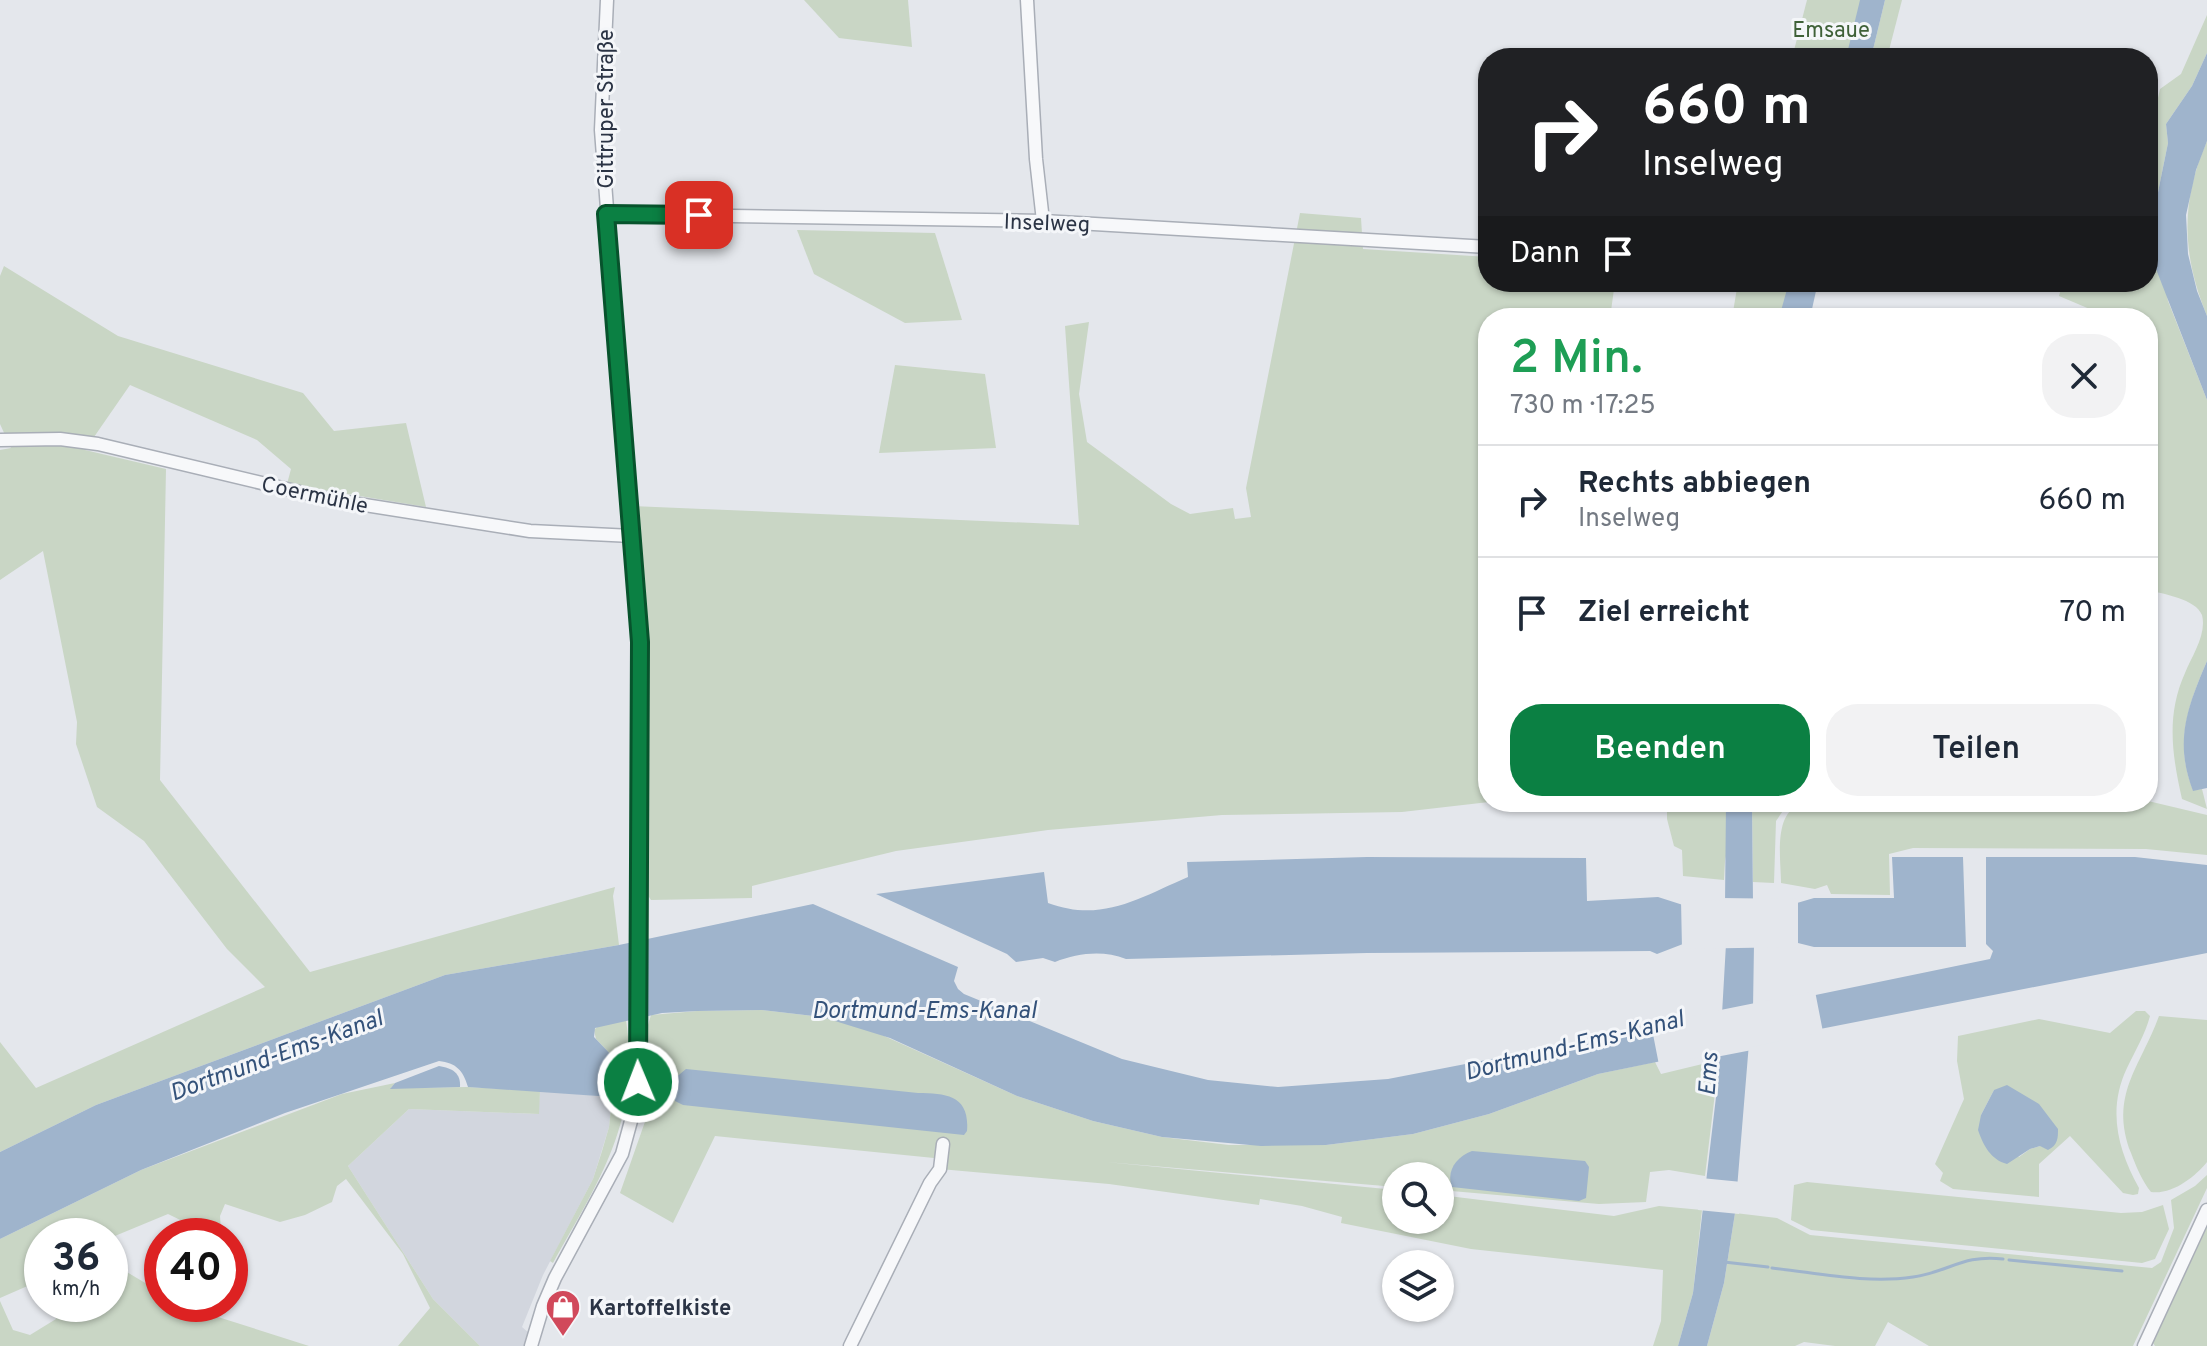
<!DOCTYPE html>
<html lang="de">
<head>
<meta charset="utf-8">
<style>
	:root { --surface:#fff; --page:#f2f2f3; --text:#1f2937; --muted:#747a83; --line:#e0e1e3; --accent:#0b8043 }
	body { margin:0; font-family:Overpass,sans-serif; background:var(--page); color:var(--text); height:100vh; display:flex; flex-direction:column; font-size:30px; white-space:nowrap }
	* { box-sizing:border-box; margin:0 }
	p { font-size:26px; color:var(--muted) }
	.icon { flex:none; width:44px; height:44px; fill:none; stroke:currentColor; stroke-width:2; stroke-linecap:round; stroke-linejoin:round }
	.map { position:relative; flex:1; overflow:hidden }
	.drawer { position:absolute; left:1478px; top:308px; width:680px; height:504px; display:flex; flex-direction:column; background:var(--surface); border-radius:32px; box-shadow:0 2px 6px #0004 }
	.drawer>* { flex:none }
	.guide { position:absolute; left:1478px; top:48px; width:680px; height:244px; border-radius:32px; box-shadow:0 2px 6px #0004; background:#202124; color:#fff; overflow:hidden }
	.tools { position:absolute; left:1382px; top:1162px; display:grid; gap:16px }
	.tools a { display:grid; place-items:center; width:72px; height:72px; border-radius:50%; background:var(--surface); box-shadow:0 2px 6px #0004; font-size:40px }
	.speed { position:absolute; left:24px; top:1218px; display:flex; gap:16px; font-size:40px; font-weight:700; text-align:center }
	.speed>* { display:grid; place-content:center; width:104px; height:104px; border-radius:50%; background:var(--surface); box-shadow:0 2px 6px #0004; line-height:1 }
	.speed small { font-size:20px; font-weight:400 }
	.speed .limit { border:12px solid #d22; background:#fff; color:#111 }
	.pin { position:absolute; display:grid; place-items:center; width:68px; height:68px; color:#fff; margin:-34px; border-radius:16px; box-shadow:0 4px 12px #0006 }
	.me { position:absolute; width:88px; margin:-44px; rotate:359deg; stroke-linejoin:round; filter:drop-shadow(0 0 6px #0008) }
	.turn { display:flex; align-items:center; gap:28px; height:168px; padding:0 32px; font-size:36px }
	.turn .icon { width:104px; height:104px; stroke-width:2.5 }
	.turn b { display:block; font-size:56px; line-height:68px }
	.then { display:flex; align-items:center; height:76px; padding:0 32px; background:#0003; gap:16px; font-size:30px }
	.round { display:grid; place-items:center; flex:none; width:84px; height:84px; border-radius:32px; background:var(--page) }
	.headline { display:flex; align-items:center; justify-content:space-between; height:136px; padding:0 32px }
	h1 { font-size:48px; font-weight:600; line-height:60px; color:#1e9e55 }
	.action { display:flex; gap:16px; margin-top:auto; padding:16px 32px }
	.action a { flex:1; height:92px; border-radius:32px; background:var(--accent); color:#fff; font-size:32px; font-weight:600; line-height:92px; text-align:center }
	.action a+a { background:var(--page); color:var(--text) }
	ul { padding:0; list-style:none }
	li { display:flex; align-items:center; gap:24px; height:112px; padding:0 32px; border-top:2px solid var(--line) }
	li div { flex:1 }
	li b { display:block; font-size:30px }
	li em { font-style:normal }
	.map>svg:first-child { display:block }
	.built { fill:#d2d6de }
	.green { fill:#c9d6c5; fill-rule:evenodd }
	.water { fill:#9fb4cc }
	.pier { fill:#e4e7ec }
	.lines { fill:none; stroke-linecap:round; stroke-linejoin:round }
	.stream { stroke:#9fb4cc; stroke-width:3 }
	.minor-casing { stroke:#a9aeb7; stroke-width:15 }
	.minor { stroke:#f7f8fa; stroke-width:12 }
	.route-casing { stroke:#07532c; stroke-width:20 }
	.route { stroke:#0b8043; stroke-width:14 }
	.labels { text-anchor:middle; stroke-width:6; stroke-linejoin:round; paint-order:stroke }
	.park-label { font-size:22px; fill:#3f6138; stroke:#f4f6f9 }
	.street-label { font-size:22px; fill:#2b3445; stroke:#f4f6f9 }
	.poi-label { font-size:22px; font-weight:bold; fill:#2b3445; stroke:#f4f6f9; text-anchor:start }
	.water-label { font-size:24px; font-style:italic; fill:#34527a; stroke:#f4f6f9 }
</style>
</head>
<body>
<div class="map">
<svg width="2207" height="1346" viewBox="0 0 2207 1346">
	<rect width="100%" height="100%" fill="#e4e7ec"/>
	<path class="built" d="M540 1091 612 1097 609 1127 593 1179 543 1275 522 1327 529 1333 525 1346H480L433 1299 348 1166 409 1109 538 1114Z"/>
	<g class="green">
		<path d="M804 0H908L912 47 839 38Z"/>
		<path d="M1807 0H1871L1857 58H1792Z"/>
		<path d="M1885 0H1902L1887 58H1871Z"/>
		<path d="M2207 15V53L2192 86 2166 124 2168 143 2153 217 2168 301 2207 400V661C2188 706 2174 742 2193 790L2202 789 2207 809 2182 799C2172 755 2166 715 2185 673 2192 656 2207 634 2202 615 2196 599 2163 594 2148 590V318H2111L2059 296 2063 282H2148V142L2160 89 2181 74Z"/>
		<path d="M2207 141V316C2182 255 2180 202 2207 141Z"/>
		<path d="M1300 213 1361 218 1363 249 1488 257V282H1615L1610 318H1488L1489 802 1402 812 1222 815 1048 830 896 851 752 886V898L651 900 645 891 632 506 1079 525 1065 326 1089 322 1079 394 1087 442 1171 504 1190 514 1233 508 1235 519 1251 517 1246 488Z"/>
		<path d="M797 230 935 233 962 320 905 323 814 274Z"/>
		<path d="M4 266 118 336 303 393 334 431 406 423 426 507 287 484 291 469 257 440 130 385 85 450 166 469 160 780 310 972 615 887 613 896 619 945 445 975 96 1105 0 1152V1042L36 1088 265 987 227 949 144 841 97 807 76 744 77 722 43 551 0 580V450L11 448 0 424V276Z"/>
		<path d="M1738 282H1802L1792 318H1732Z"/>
		<path d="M895 365 985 374 996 448 879 453Z"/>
		<path d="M2148 801 2207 815V855L2146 849 1913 848 1889 854 1890 895 1831 894 1827 885 1815 889 1781 883C1781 861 1773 813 1800 805 1813 801 1827 803 1840 802Z"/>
		<path d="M1667 802H1737L1725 861 1724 880 1683 876 1682 850 1674 846 1667 819Z"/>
		<path d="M1752 802H1789L1776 821 1774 883 1753 882Z"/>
		<path d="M762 1010 822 1017 871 1030 1017 1096 1093 1121 1162 1137 1229 1145H1326L1413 1134 1489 1114 1598 1074 1655 1062 1661 1074 1719 1060 1705 1176 1669 1170 1650 1172 1646 1202 1599 1204 1440 1190V1176H1396V1187L1106 1162 1396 1190V1220H1440V1195L1614 1216 1659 1206 1702 1210 1693 1293 1678 1346H1653L1661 1321 1663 1270 1471 1249 1341 1223 1342 1217 1302 1206 1260 1199 1259 1205 1109 1184 940 1169 934 1158 715 1136 673 1223 620 1193 647 1116 640 1107 646 1053 644 1026 648 1025 651 1015 697 1011Z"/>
		<path d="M2136 1011H2145L2150 1016C2145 1035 2135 1051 2127 1068 2107 1110 2118 1150 2139 1188L2138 1194 2133 1195 2123 1193 2070 1136 2039 1164V1197L1953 1189 1940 1181 1943 1173 1935 1164 1964 1099 1957 1061 1958 1036 2039 1019 2110 1033ZM1994 1090 2040 1146 2030 1149 2019 1157 1981 1115Z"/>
		<path d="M2159 1016 2207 1020V1162C2195 1177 2172 1195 2151 1192 2142 1181 2136 1166 2131 1153 2109 1095 2140 1068 2159 1016Z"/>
		<path d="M626 1020C641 1120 600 1179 553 1263L550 1261 593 1179 602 1151 609 1127 616 1060 596 1039 594 1030 599 1025Z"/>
		<path d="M395 1083 391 1088 468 1087 540 1091 539 1114 409 1109 348 1166 433 1299 480 1346H398L430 1308 403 1254 346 1179 337 1186 332 1202 305 1215 280 1222 225 1204 220 1216 221 1230 209 1234 168 1214 110 1238V1236H42V1287L39 1281 0 1298V1239L141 1170 342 1094Z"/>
		<path d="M2207 1175V1188L2133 1346H1929L1888 1322 1875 1346H1835L1804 1342 1795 1346H1707L1724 1283 1735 1213 1777 1218 1810 1235 2152 1268 2161 1262 2174 1228 2171 1200 2195 1186Z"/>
		<path d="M1807 1182 2121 1213 2142 1212 2163 1205 2169 1229 2155 1259 2142 1263 1811 1230 1791 1220 1794 1185Z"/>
		<path d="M2207 1227V1346H2155L2153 1343Z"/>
		<path d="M110 1262 162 1293V1304H180L203 1317H218L309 1346H0V1301L13 1330 30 1335 56 1319 50 1304H110Z"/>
	</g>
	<g class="water">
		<path d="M1860 0H1885L1871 58H1846Z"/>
		<path d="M2207 53V141L2196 170 2186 215 2188 254 2197 291 2207 316V400L2156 269 2153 217 2168 143 2166 124 2192 86Z"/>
		<path d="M1789 282H1818L1810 318H1779Z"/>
		<path d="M2207 661V788L2193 791C2174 741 2187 708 2207 661Z"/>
		<path d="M1726 802H1752L1753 903H1797L1814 898H1894L1892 857H1963L1966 947H1814L1798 943 1754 944 1753 1008 1990 959 1993 951 1986 944V857H2135L2207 865V953L1749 1043 1735 1213 1724 1283 1707 1346H1678L1693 1293 1718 1080 1720 1049 1598 1074 1489 1114 1413 1134 1326 1145 1261 1146 1162 1137 1093 1121 1017 1096 890 1038 822 1017 762 1010 697 1011 662 1013 595 1028 594 1037 616 1060 612 1097 468 1087C463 1070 456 1063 439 1061L285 1113 141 1170 0 1239V1152L96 1105 445 975 619 945 813 904 958 967 954 981 958 989 964 994 1122 1059 1208 1080 1278 1087 1388 1079 1722 1014 1726 944H1683L1657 954 1650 951 1367 953 1126 959C1103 950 1078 953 1055 962L1043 958 1016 962 1007 954 876 894 1044 872 1048 903C1102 923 1139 898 1188 877L1187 862 1367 857 1586 858 1587 901 1658 897 1683 905 1725 904Z"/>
		<path d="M439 1066C452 1068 461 1073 460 1087L390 1089 395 1083Z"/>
		<path d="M686 1069 918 1093C947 1093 970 1096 967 1131L964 1135 683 1105 675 1101 674 1079Z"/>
		<path d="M2007 1085 2039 1104 2058 1129C2058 1138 2058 1145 2048 1150L2040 1146 2030 1149 2007 1164C1991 1160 1983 1145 1978 1130L1981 1115 1994 1090Z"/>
		<path d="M1472 1151 1585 1161 1589 1167 1586 1198 1579 1201 1452 1187C1446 1171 1456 1157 1472 1151Z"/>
	</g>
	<g class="pier">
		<path d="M1720 898 1798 899V947L1682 949 1681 900 1721 901Z"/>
		<path d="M1815 991 1823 1032 1752 1047V1050L1716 1057V1054L1659 1065 1651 1024Z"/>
		<path d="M1701 1178 1742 1182 1739 1214 1698 1210Z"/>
	</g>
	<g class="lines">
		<g class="stream">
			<path d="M2009 1260 2122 1271"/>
			<path d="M1724 1262 1768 1267"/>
			<path d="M1772 1268C1818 1273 1867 1284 1913 1277 1949 1272 1963 1254 2003 1259"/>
		</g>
		<defs>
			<g id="minor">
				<path d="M1027 0 1036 159 1043 221"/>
				<path d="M606 214 1043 221 1488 247"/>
				<path d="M0 440 60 439 98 444 333 500 530 531 632 536"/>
				<path d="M531 1346 543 1306 555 1278 622 1154 634 1110 638 1082 640 642 601 130 607 0"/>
				<path d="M850 1346 930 1183 940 1169 943 1144"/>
				<path d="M2144 1346 2207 1210"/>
			</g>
		</defs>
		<use href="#minor" class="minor-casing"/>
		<use href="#minor" class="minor"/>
	</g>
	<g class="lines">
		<defs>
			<path id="route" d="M638 1082 640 642 606 214 699 215"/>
		</defs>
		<use href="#route" class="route-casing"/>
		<use href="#route" class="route"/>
	</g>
	<defs>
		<symbol id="shop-pin" viewBox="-11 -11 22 30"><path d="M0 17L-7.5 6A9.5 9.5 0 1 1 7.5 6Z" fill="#d1495b" stroke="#f4f6f9"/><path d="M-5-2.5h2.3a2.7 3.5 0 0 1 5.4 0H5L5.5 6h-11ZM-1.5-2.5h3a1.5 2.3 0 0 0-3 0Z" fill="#fff"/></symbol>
	</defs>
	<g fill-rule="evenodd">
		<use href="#shop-pin" x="543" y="1287" width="40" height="54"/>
	</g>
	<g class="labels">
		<g class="park-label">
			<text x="1831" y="37">Emsaue</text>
		</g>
		<g class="street-label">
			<text transform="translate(605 109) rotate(-90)" y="8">Gittruper Straße</text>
			<text transform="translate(1047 222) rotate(2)" y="8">Inselweg</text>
			<text transform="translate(315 494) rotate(12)" y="8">Coermühle</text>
		</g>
		<g class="poi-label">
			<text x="589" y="1315">Kartoffelkiste</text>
		</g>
		<g class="water-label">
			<text x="924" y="1018">Dortmund-Ems-Kanal</text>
			<text transform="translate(1574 1045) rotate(-14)" y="8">Dortmund-Ems-Kanal</text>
			<text transform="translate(276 1055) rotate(-20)" y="8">Dortmund-Ems-Kanal</text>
			<text transform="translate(1708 1074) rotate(-86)" y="8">Ems</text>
		</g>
	</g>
</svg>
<div class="tools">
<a><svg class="icon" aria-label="search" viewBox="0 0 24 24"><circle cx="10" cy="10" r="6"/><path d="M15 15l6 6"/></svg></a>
<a><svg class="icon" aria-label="layers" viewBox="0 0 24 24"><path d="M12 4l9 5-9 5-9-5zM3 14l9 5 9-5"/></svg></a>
</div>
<div class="speed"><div>36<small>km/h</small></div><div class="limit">40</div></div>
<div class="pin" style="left:699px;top:215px;background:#d93025"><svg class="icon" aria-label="arrive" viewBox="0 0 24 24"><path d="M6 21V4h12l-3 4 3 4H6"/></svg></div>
<svg class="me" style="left:638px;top:1082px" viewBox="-20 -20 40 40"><circle r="17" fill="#0b8043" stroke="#fff" stroke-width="3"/><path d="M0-11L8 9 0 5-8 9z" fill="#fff"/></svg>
<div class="guide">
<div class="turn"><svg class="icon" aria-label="right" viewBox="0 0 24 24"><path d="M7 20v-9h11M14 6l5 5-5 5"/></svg><div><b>660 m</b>Inselweg</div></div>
<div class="then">Dann<svg class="icon" aria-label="arrive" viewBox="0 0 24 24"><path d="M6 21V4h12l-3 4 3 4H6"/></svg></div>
</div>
<section class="drawer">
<div class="headline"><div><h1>2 Min.</h1><p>730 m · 17:25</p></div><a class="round"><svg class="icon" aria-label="close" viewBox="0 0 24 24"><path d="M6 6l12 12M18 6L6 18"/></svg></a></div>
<ul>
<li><svg class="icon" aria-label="right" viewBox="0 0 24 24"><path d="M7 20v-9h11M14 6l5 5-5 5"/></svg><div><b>Rechts abbiegen</b><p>Inselweg</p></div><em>660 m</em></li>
<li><svg class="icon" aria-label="arrive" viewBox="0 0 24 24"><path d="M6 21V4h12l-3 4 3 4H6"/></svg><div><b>Ziel erreicht</b></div><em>70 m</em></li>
</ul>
<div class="action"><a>Beenden</a><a>Teilen</a></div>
</section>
</div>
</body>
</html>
